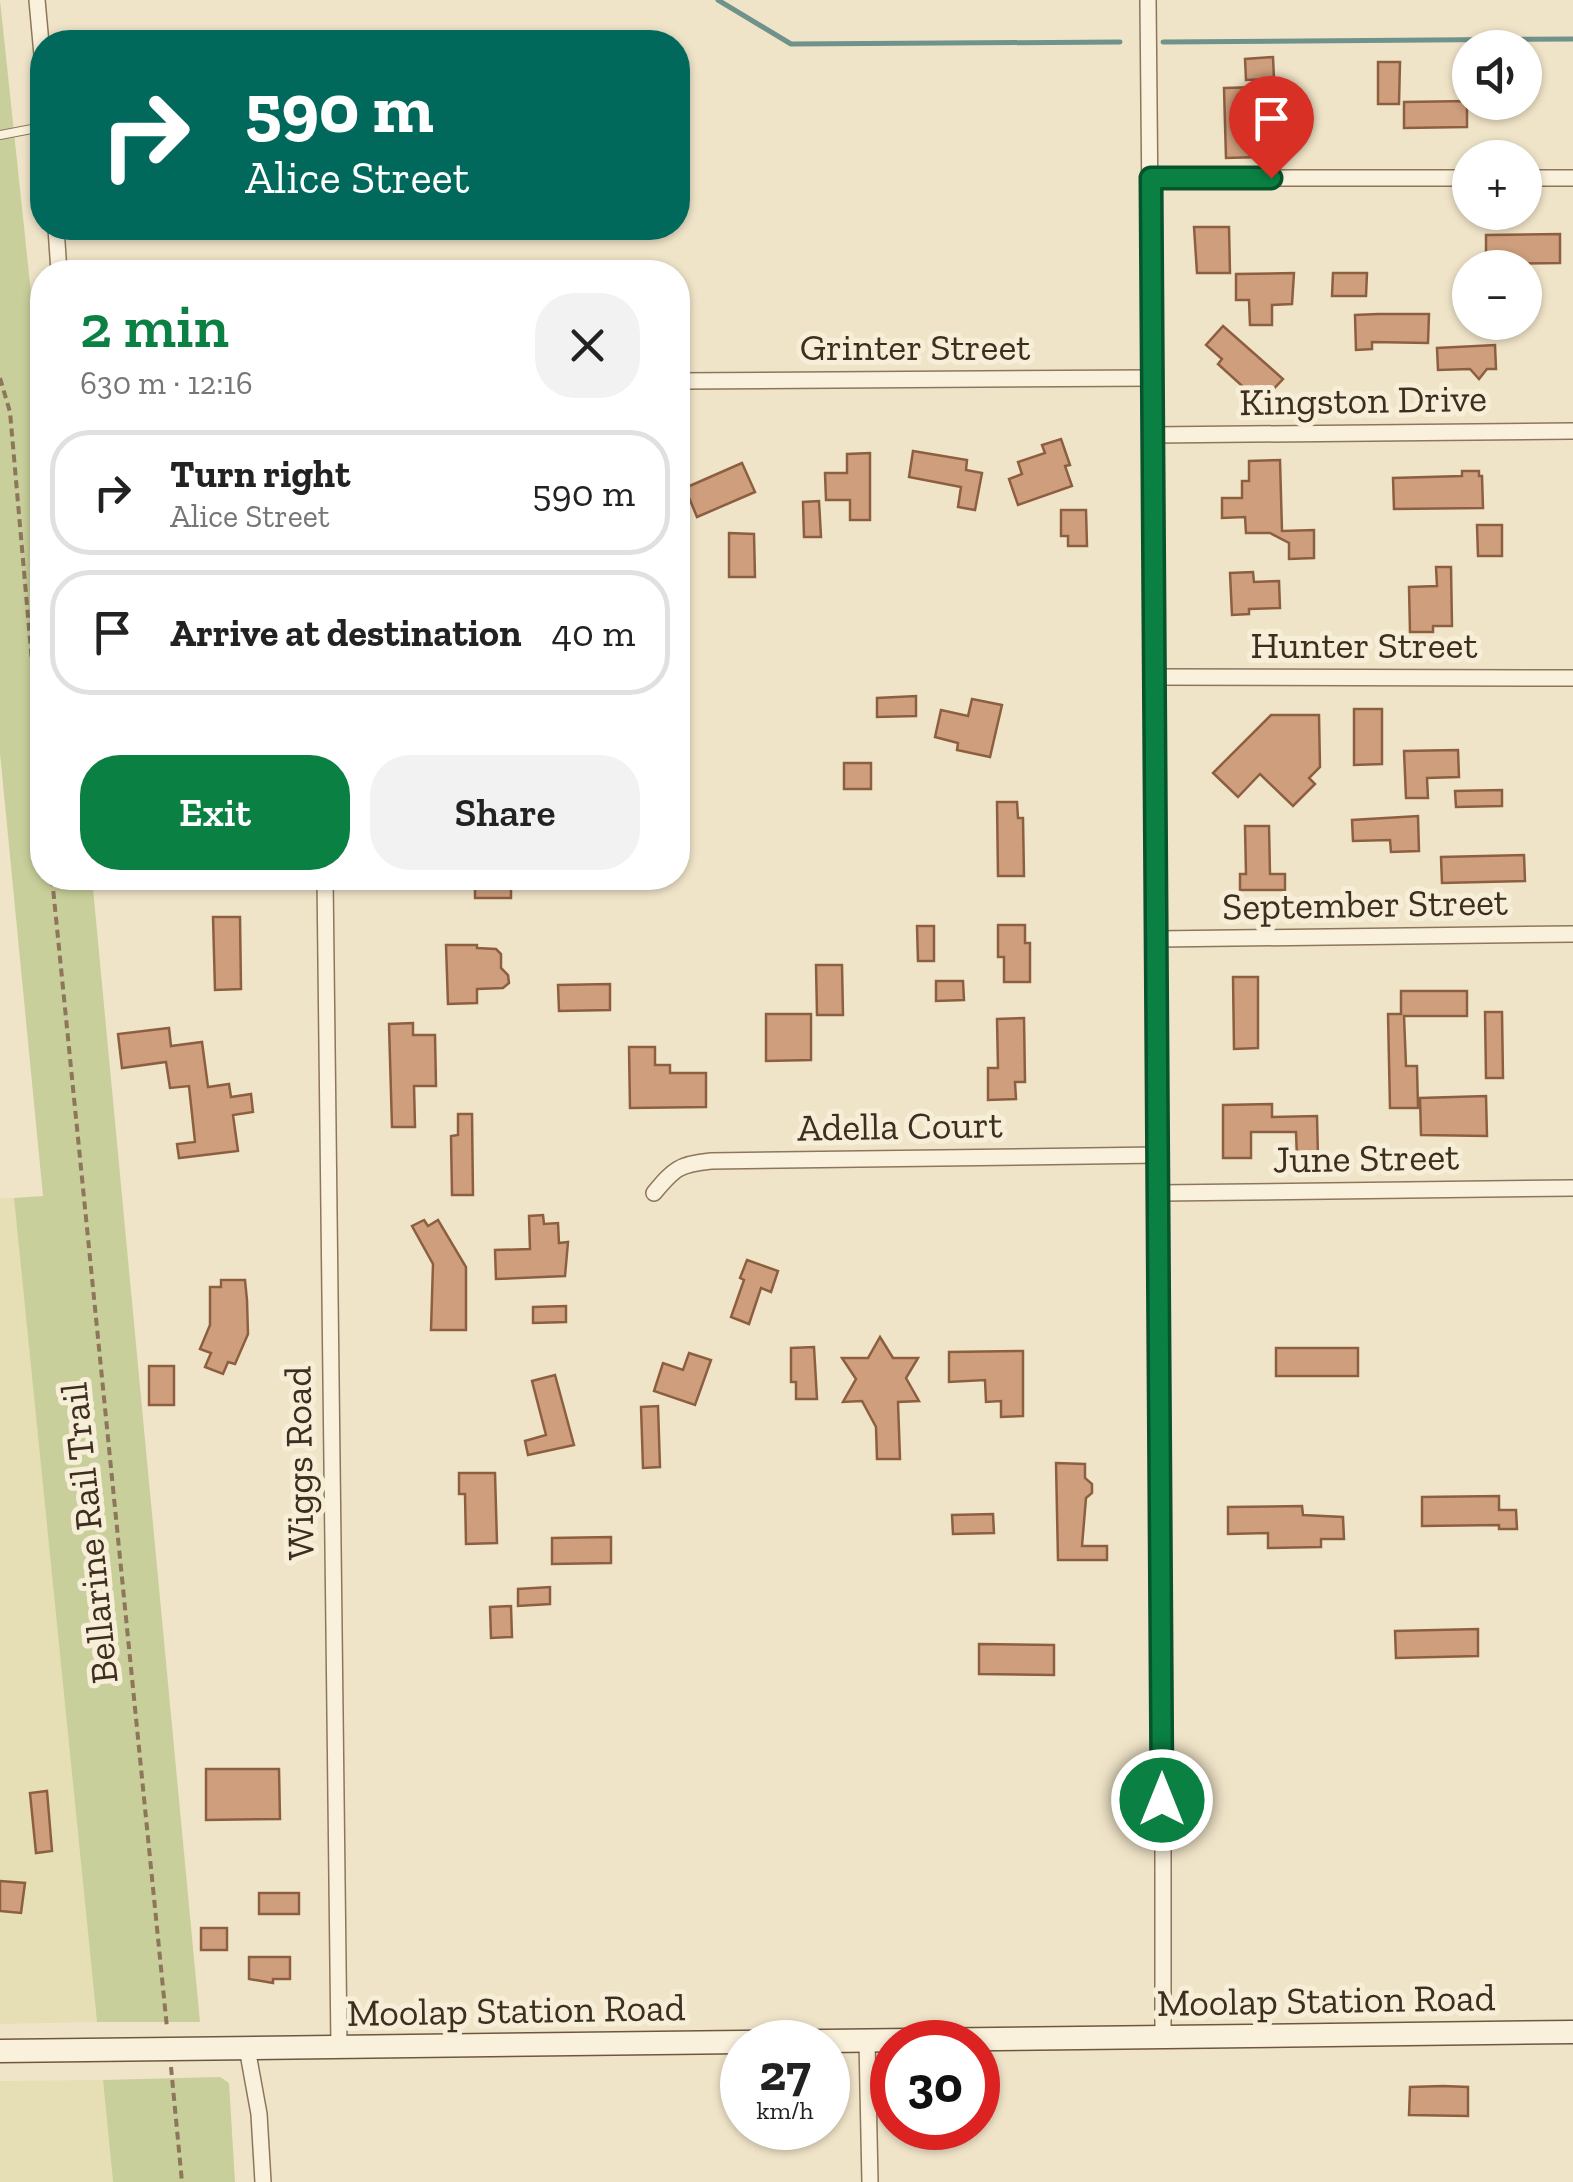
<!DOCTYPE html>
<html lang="en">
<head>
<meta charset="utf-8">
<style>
	:root { --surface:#fff; --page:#f2f2f2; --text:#222; --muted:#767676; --line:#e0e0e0; --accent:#0b8043 }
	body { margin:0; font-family:"Zilla Slab",serif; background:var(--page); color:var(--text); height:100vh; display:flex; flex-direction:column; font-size:38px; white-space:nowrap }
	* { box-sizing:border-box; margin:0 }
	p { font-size:32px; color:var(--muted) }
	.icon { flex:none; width:55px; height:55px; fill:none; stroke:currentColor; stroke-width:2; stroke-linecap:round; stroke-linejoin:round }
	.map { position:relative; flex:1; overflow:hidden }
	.drawer { position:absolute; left:30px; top:260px; width:660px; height:630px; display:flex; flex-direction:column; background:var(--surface); border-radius:40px; box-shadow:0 2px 8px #0004 }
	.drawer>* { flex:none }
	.banner { position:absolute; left:30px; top:30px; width:660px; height:210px; border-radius:40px; box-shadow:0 2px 8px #0004; background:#00695c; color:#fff; overflow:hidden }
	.controls { position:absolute; left:1452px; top:30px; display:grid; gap:20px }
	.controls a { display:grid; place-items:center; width:90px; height:90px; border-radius:50%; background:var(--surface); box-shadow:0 2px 8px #0004; font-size:50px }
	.speed { position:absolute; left:720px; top:2020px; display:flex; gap:20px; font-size:50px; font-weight:700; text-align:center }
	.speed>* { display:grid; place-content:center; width:130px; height:130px; border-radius:50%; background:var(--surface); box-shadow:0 2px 8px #0004; line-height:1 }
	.speed small { font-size:25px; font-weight:400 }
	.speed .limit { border:15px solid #d22; background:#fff; color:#111 }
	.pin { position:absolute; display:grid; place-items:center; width:85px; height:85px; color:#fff; margin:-102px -42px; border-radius:50% 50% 50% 0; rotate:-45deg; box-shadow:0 0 10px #0007 }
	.pin .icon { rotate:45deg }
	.me { position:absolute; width:110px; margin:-55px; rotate:0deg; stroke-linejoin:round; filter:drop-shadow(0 0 8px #0008) }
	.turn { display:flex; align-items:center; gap:35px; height:210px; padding:0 50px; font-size:45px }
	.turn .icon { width:130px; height:130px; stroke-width:2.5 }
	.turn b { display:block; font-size:70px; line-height:85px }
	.round { display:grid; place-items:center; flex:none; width:105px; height:105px; border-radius:40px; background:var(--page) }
	.overview { display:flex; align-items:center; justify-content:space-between; height:170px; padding:0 50px }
	h1 { font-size:60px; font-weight:600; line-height:75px; color:var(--accent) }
	.primary-button { display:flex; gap:20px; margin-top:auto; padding:20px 50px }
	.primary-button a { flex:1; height:115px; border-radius:40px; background:var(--accent); color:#fff; font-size:40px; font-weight:600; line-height:115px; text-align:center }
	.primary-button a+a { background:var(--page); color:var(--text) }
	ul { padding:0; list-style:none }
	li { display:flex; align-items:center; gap:30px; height:125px; margin:0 20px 15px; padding:0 30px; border:5px solid var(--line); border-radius:40px }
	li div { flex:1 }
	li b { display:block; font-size:38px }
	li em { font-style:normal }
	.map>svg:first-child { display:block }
	.farmland { fill:#e6deb5 }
	.green { fill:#c9cf9b }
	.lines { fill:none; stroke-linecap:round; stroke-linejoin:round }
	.stream { stroke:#6f938a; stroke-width:5 }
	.building { fill:#cf9f7d; stroke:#8d5f41; stroke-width:2.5 }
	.lane-casing { stroke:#8d765c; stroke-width:10 }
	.street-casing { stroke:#8d765c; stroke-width:18 }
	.secondary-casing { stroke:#6f573f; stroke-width:25 }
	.path { stroke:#8d765c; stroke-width:4; stroke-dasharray:8 5; stroke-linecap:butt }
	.lane { stroke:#faf1dc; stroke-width:8 }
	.street { stroke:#faf1dc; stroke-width:15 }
	.secondary { stroke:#faf1dc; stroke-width:22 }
	.route-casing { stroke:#07532c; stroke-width:25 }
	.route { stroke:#0b8043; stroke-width:18 }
	.labels { text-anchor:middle; stroke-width:10; stroke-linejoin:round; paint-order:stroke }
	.street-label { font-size:38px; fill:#3d2e20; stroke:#f7eed8 }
</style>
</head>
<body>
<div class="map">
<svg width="1573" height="2182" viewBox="0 0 1573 2182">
	<rect width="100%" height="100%" fill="#f0e4c8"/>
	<g class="farmland">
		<path d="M0 1198H14L97 2022 0 2024Z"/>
		<path d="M103 2080 113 2182H0V2081Z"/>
	</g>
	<g class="green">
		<path d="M0 0 42 397V878H92L200 2022H97L14 1198 43 1196 0 753Z"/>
		<path d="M220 2077 229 2083 235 2182H113L103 2080Z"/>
	</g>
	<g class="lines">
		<g class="stream">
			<path d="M718 0 791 44 1120 42"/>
			<path d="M1163 42 1573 39"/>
		</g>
	</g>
	<g class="building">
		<path d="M1273 57 1274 79 1246 80 1245 59Z"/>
		<path d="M1378 62H1400L1399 104H1378Z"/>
		<path d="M1260 87 1261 157 1226 158 1224 88Z"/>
		<path d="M1467 101V127L1404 128V102Z"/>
		<path d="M1194 227H1229L1230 273H1197Z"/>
		<path d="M1560 234V263L1486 264V235Z"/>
		<path d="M1294 273 1292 304 1272 305V325H1250L1249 300H1236V274Z"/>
		<path d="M1333 273H1367L1366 296H1332Z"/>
		<path d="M1378 314H1429L1428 343 1372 342V349L1356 350 1355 315Z"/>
		<path d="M1223 326 1283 379 1265 398 1255 389 1251 394 1218 364 1222 359 1206 345Z"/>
		<path d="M1495 345 1496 369H1487L1479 379 1470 369 1438 370 1437 348Z"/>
		<path d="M1061 439 1070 465 1065 466 1072 486 1018 505 1009 479 1022 474 1018 462 1045 453 1042 445Z"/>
		<path d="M913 451 967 460 966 470 982 473 975 510 958 507 961 487 909 477Z"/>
		<path d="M870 453V520H850V500H826L825 473H847V454Z"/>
		<path d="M1280 460 1282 531 1314 530V558L1289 559V543L1270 533H1246L1245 517 1222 518V498H1242V481H1249V461Z"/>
		<path d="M742 463 755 492 697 517 685 488Z"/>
		<path d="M1462 471H1479V476H1482L1483 508 1394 509 1393 478 1462 476Z"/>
		<path d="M819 501 821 537H804L803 502Z"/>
		<path d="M1061 510H1086L1087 546H1068V536H1061Z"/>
		<path d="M1477 525H1502V556H1478Z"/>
		<path d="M729 533 754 534 755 577H729Z"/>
		<path d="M1436 567H1451L1452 626H1433V632H1410L1409 587 1437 586Z"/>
		<path d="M1253 572 1254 582 1279 581 1280 608 1249 609V614L1232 615 1230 573Z"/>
		<path d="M916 696V716L877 717V698Z"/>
		<path d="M972 699 1002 705 990 757 957 750 958 743 935 737 941 710 968 716Z"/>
		<path d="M1354 709H1382V764L1354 765Z"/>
		<path d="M1271 715H1319L1320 767 1309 778 1315 784 1293 806 1260 774 1238 797 1213 773Z"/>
		<path d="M1458 750 1459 777 1427 778 1428 798H1406L1404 751Z"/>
		<rect x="844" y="763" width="27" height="26"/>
		<path d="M1502 790V806L1456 807 1455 791Z"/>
		<path d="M997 802H1017L1018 818H1023L1024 876H998Z"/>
		<path d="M1418 816 1419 851 1391 852 1390 840 1353 841 1352 820Z"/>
		<path d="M1245 826H1269L1270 874H1285V890H1240V874H1246Z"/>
		<path d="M1524 855 1525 881 1442 883 1441 857Z"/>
		<rect x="475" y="880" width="36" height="18"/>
		<path d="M213 917H240L241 989 215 990Z"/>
		<path d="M998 925H1025V943H1030V982H1004V957H998Z"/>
		<path d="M917 926H934V961H918Z"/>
		<path d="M446 945H477V948L496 949 501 954V968L508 975 509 983 503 988 477 989V1003L448 1004Z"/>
		<path d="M816 965H842L843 1015H817Z"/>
		<path d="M1233 977H1258V1048L1234 1049Z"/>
		<path d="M936 981H963L964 1000 936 1001Z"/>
		<path d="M610 984V1010L559 1011 558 985Z"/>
		<path d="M1401 991H1467V1016H1404L1406 1066H1417L1418 1108H1390L1388 1014H1401Z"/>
		<path d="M1485 1012H1502L1503 1078H1486Z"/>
		<path d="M766 1014H811V1060L766 1061Z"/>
		<path d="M1024 1018 1025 1082H1015L1016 1099 988 1100V1068H998L997 1019Z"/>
		<path d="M413 1023V1035H435L436 1086H414L415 1127H392L389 1024Z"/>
		<path d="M169 1028 171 1046 202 1042 208 1087 229 1084 231 1097 251 1094 253 1112 233 1115 238 1151 179 1158 177 1144 195 1142 189 1086 170 1088 166 1062 122 1068 118 1034Z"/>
		<path d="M629 1047H655V1065H670V1073H706V1107L630 1108Z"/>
		<path d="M1486 1096 1487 1136 1421 1135 1420 1098Z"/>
		<path d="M1272 1104V1117L1317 1116 1318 1158H1297L1296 1132H1251V1158H1223V1105Z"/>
		<path d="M458 1114H472L473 1195H452L451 1136 458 1135Z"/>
		<path d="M543 1215 544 1224 558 1223 559 1243 568 1242 565 1276 496 1279 495 1250 530 1249 529 1216Z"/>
		<path d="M424 1220 428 1226 438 1220 466 1267V1330H431L433 1264 412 1226Z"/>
		<path d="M747 1260 778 1271 771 1292 761 1288 749 1324 731 1317 744 1280 740 1278Z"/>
		<path d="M221 1280H245L247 1300 248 1334 235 1364 228 1362 223 1374 205 1367 211 1353 200 1349 210 1325V1287H221Z"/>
		<path d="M566 1306V1322L533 1323V1307Z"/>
		<path d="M880 1337 893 1358H918L906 1378 919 1401 898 1402 900 1459H877L876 1427 862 1401 843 1402 856 1379 842 1358H868Z"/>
		<path d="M814 1347 817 1399H796V1382H791V1348Z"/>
		<rect x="1276" y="1348" width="82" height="28"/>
		<path d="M1023 1351V1416L1001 1417V1401L986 1402 985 1380 949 1382V1352Z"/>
		<path d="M689 1353 711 1360 695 1405 654 1391 663 1363 683 1370Z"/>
		<rect x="149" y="1366" width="25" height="39"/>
		<path d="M555 1375 574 1445 528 1455 525 1441 546 1435 532 1381Z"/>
		<path d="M658 1406 660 1467 643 1468 641 1407Z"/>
		<path d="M1056 1463 1085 1464V1478L1092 1484V1493L1086 1498 1082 1546H1107V1560H1058Z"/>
		<path d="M459 1473H495L497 1543 466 1544 465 1494H459Z"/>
		<path d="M1499 1496V1510H1516L1517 1529H1499V1525L1422 1526V1497Z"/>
		<path d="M1302 1506 1303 1515 1343 1517 1344 1539H1321V1547L1268 1548V1533L1228 1534V1507Z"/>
		<path d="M993 1514 994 1533 953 1534 952 1515Z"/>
		<path d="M611 1537V1563L552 1564V1538Z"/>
		<path d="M550 1587V1604L518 1606V1589Z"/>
		<path d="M511 1606 512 1637 491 1638 490 1607Z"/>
		<path d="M1478 1629V1656L1396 1658 1395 1631Z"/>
		<path d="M979 1644 1054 1645V1675L979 1674Z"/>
		<path d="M206 1769H279L280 1819 206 1820Z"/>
		<path d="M47 1791 52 1851 36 1853 30 1793Z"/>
		<path d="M0 1881 25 1883 21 1913 0 1911Z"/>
		<rect x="259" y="1893" width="40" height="21"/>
		<rect x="201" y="1928" width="26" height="22"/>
		<path d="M249 1957H290V1979H273V1983L249 1979Z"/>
		<path d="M1443 2086 1468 2087V2116L1409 2115 1410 2087Z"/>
	</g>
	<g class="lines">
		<defs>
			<path id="lane" d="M0 135 42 127"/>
			<g id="street">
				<path d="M37 0 42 55"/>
				<path d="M1148 0 1163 1564V2037"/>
				<path d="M1151 178H1470"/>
				<path d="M1525 178H1573"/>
				<path d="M56 228 59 272"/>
				<path d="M678 381 1153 378"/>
				<path d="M1153 435 1573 431"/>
				<path d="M1155 677 1573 678"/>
				<path d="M325 878 339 2047"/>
				<path d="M1157 939 1573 934"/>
				<path d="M654 1193C674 1169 679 1164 711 1161L1159 1155"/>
				<path d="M1159 1193 1573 1188"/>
				<path d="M867 2041 870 2182"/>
				<path d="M247 2048 259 2114 263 2182"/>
			</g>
			<path id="secondary" d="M0 2051 1573 2032"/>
		</defs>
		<use href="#lane" class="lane-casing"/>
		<use href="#street" class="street-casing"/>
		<use href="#secondary" class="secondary-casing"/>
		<g class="path">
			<path d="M0 378 10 412 42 776"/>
			<path d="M52 878 167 2028"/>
			<path d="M171 2067 182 2182"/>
		</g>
		<use href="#lane" class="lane"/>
		<use href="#street" class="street"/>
		<use href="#secondary" class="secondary"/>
	</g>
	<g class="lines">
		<defs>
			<path id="route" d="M1162 1800 1151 178H1271"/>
		</defs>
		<use href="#route" class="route-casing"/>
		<use href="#route" class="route"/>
	</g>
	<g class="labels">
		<g class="street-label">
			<text x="915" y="360">Grinter Street</text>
			<text transform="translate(1363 400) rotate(-1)" y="13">Kingston Drive</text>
			<text x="1364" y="658">Hunter Street</text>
			<text transform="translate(1365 904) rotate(-1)" y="13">September Street</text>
			<text transform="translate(900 1126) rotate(-1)" y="13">Adella Court</text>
			<text transform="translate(1366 1158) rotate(-1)" y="13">June Street</text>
			<text transform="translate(299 1463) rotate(-91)" y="13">Wiggs Road</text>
			<text transform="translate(89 1533) rotate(-96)" y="13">Bellarine Rail Trail</text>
			<text transform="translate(1326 2000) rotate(-1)" y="13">Moolap Station Road</text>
			<text transform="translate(516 2010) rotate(-1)" y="13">Moolap Station Road</text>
		</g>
	</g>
</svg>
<div class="controls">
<a><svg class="icon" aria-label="sound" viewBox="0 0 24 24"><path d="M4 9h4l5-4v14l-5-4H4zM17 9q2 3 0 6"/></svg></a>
<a>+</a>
<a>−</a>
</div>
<div class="speed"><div>27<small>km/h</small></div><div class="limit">30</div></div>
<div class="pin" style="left:1271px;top:178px;background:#d93025"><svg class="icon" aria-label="arrive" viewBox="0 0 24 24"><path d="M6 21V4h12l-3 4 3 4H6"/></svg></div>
<svg class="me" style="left:1162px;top:1800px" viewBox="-20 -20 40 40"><circle r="17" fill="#0b8043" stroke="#fff" stroke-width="3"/><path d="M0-11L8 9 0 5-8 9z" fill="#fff"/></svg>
<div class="banner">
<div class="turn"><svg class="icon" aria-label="right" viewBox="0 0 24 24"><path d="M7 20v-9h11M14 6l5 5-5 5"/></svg><div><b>590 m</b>Alice Street</div></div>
</div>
<section class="drawer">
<div class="overview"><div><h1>2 min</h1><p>630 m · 12:16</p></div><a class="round"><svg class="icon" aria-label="close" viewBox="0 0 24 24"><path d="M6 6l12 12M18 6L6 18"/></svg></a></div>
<ul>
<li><svg class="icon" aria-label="right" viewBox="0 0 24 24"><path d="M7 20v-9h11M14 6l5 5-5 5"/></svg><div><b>Turn right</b><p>Alice Street</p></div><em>590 m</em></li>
<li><svg class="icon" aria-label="arrive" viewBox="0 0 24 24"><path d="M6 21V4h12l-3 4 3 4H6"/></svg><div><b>Arrive at destination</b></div><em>40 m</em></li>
</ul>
<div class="primary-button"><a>Exit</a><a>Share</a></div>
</section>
</div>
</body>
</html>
